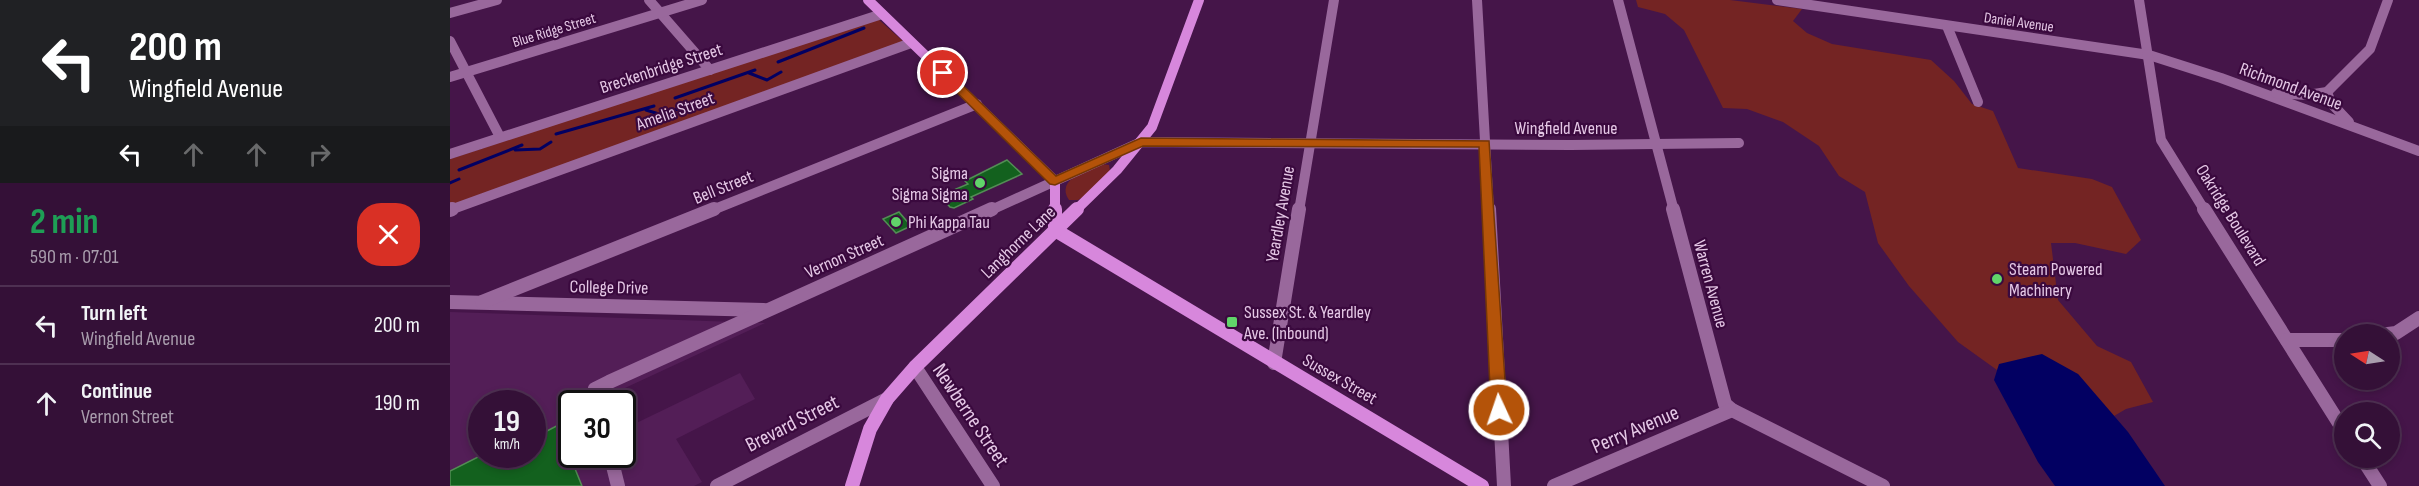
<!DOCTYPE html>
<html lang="en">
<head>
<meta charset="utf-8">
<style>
	:root { --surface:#341037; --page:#3f1e42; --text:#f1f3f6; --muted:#a99dad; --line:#4e3052 }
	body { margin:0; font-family:"Sofia Sans Condensed",sans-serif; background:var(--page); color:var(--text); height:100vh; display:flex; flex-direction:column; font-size:22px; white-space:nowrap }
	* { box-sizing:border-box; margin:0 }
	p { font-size:20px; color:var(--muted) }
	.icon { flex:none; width:33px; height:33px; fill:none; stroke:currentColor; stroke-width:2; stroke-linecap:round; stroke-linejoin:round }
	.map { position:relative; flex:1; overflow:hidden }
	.drawer { display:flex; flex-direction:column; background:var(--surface); width:450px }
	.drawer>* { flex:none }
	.banner { background:#202124; color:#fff; overflow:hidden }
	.needle { width:39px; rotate:282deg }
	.buttons { position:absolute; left:1884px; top:324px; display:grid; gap:12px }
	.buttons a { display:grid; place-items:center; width:66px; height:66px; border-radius:50%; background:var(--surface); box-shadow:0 3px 9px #0003,0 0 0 2px var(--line); font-size:30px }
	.speed { position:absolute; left:18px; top:390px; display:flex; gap:12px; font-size:30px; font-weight:700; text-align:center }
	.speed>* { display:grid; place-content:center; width:78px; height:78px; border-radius:50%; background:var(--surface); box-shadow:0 3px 9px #0003,0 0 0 2px var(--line); line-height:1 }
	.speed small { font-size:15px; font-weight:400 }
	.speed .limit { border:3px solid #111; border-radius:9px; background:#fff; color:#111 }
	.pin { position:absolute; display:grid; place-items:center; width:51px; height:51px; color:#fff; margin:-26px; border:3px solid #fff; border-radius:50%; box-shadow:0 2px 6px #0007 }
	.me { position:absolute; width:66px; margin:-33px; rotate:357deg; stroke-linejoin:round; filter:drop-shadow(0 0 4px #0008) }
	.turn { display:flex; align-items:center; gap:21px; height:126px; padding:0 30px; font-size:27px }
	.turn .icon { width:78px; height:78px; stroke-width:2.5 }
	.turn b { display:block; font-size:42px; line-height:51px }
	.lanes { display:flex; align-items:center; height:57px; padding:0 30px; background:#0003; justify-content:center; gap:30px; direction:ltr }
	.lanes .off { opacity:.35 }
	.round { display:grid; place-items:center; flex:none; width:63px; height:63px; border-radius:24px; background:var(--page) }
	.summary { display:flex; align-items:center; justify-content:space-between; height:102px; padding:0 30px }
	h1 { font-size:36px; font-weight:700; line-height:45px; color:#1e9e55 }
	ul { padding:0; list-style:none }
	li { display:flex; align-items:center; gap:18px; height:78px; padding:0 30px; border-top:2px solid var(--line) }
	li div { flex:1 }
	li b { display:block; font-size:22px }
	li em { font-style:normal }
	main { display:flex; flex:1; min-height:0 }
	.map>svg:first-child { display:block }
	.built { fill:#531e57; fill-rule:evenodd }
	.green { fill:#742423 }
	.water { fill:#020062 }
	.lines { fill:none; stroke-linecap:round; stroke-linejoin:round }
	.stream { stroke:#020062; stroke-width:3 }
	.building { fill:#13611e; stroke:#538d55; stroke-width:1.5 }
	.street-far1 { stroke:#99689c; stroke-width:10 }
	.street { stroke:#99689c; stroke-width:14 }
	.secondary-far1 { stroke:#d787dc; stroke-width:10 }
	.secondary { stroke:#d787dc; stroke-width:14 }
	.route { fill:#b45309; stroke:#753606; stroke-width:1.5 }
	.poi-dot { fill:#61d46a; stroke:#3a093e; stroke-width:2 }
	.labels { text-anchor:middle; stroke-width:4.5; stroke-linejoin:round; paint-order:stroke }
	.far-street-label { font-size:15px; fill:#e5c8e6; stroke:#3a093e }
	.street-label { font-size:18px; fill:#e5c8e6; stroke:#3a093e }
	.poi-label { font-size:18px; fill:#e5c8e6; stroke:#3a093e; text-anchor:start }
	.near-street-label { font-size:21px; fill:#e5c8e6; stroke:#3a093e }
</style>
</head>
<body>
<main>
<section class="drawer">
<div class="banner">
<div class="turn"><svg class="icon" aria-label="left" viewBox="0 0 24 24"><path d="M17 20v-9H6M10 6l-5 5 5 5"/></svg><div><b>200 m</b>Wingfield Avenue</div></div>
<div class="lanes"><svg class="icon" aria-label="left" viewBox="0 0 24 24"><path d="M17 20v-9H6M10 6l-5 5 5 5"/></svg><svg class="icon off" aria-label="ahead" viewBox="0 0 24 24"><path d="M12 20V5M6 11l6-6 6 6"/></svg><svg class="icon off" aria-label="ahead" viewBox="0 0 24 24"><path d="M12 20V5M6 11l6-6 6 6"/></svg><svg class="icon off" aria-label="right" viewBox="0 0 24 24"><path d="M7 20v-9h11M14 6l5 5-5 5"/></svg></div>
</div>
<div class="summary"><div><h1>2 min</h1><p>590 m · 07:01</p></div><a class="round" style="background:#d93025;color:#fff"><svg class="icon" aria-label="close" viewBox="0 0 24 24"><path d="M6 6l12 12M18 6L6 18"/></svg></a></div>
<ul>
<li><svg class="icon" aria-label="left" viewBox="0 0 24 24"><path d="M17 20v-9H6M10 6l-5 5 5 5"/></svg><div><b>Turn left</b><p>Wingfield Avenue</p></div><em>200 m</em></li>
<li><svg class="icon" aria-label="ahead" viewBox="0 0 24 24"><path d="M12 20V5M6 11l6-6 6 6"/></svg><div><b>Continue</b><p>Vernon Street</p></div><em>190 m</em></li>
</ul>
</section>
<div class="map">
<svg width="1969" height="486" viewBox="0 0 1969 486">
	<rect width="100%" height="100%" fill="#451549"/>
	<path class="built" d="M0 312 315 323 162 394 166 403 122 404V454H172L173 421 176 428 290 373 305 399 226 439 252 482 244 486H0ZM32 404H82V454H32Z"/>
	<g class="green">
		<path d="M1186 0H1280L1352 9 1343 21 1357 33 1382 44 1481 60 1504 81 1522 104 1543 111 1568 168 1642 179 1662 187 1691 240 1676 254 1625 243H1601L1608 300 1647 346 1681 362 1703 402 1676 409 1664 416 1628 374 1550 364 1547 370 1508 342 1459 286 1428 243 1415 192 1389 176 1369 146 1333 122 1297 109 1273 108 1234 30 1215 14 1188 7Z"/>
		<path d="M427 18 455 43 0 206V159Z"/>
		<path d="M652 164 659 165 660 171 633 197 628 200H619C605 179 638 170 652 164Z"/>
	</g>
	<path class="water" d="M1592 354 1628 374 1678 432 1715 486H1605L1588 462 1544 380 1549 364Z"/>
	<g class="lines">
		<g class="stream">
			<path d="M328 62 414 28"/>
			<path d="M299 73 317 80 331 72"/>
			<path d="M225 98 305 70"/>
			<path d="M196 110 212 115 233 107"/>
			<path d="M106 134 204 106"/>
			<path d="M65 150 90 149 101 142"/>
			<path d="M9 170 72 145"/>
			<path d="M0 183 9 179"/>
		</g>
	</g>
	<g class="building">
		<path d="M557 160 572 174 521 197 523 199 504 208 500 207 492 198 494 197 492 195 518 184 515 181Z"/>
		<path d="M449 212 461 226 446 233 433 219Z"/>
		<path d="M122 418V447L117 449 132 486H0V471L34 454H82V432L94 426 97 431Z"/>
	</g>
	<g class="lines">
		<g class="street-far1">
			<path d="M199 0 260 70"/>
			<path d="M1027 0 1039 211"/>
			<path d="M1168 0 1224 211"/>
			<path d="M1327 0 1699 55 1771 78 1969 151"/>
			<path d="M1689 0 1711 140 1755 211"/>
			<path d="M0 13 47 0"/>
			<path d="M1497 26 1528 102"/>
			<path d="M0 41 50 137"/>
			<path d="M0 77 252 0"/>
			<path d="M1877 92 1881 103 1899 122"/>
			<path d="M1826 93 1857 95 1877 92 1920 49 1938 0"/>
			<path d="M0 154 432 14"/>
			<path d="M0 210 461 43"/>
			<path d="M260 211 527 104"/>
			<path d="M539 211 691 142 1121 145 1289 143"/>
			<path d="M849 211 884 0"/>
		</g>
		<g class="street">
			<path d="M1039 209 1054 486"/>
			<path d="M1223 209 1275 404 1282 410 1433 486"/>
			<path d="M1754 209 1894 431"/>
			<path d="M0 210 2 209"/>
			<path d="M0 302 314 310"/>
			<path d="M32 302 264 209"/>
			<path d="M1938 334 1946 333 1969 318"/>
			<path d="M1837 340H1894"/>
			<path d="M824 363 849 209"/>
			<path d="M465 367 543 486"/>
			<path d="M149 404 145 389 159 382 542 209"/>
			<path d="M160 454 168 486"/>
			<path d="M1912 458 1930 486"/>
			<path d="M267 486 437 399"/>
			<path d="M1104 486 1282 410"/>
		</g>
		<g class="secondary-far1">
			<path d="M418 0 605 181V211"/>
			<path d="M625 211 667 170 702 127 749 0"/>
		</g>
		<g class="secondary">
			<path d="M605 209V230"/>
			<path d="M605 230 1032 486"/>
			<path d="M402 486 420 429 437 399 465 367 627 209"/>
		</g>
	</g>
	<path class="route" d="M493 69 497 70 606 176 691 138 1039 141 1057 410 1055 414 1049 416 1043 414 1041 410 1029 147 693 146 605 185 600 184 489 75V70Z"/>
	<g class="poi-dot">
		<circle cx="530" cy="183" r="6"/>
		<circle cx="446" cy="222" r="6"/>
		<circle cx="1547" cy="279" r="6"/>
		<rect x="776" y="316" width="12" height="12" rx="3"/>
	</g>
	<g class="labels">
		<g class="far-street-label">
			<text transform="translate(1569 22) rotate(8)" y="5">Daniel Avenue</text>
			<text transform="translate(104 30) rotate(-17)" y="5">Blue Ridge Street</text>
		</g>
		<g class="street-label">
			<text transform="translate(211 68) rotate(-18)" y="6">Breckenbridge Street</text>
			<text transform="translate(1841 86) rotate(20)" y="6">Richmond Avenue</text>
			<text transform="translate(225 111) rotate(-20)" y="6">Amelia Street</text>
			<text x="1116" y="134">Wingfield Avenue</text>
			<text transform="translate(273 187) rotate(-22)" y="6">Bell Street</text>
			<text transform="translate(830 214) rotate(-80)" y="6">Yeardley Avenue</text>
			<text transform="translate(1781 215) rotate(58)" y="6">Oakridge Boulevard</text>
			<text transform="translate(568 242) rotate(-44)" y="6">Langhorne Lane</text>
			<text transform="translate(394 256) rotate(-24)" y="6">Vernon Street</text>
			<text transform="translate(1261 284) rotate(75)" y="6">Warren Avenue</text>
			<text transform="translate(159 287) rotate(1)" y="6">College Drive</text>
			<text transform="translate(890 379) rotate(30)" y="6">Sussex Street</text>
		</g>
		<g class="poi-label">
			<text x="518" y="179" text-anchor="end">Sigma<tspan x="518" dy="21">Sigma Sigma</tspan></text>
			<text x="458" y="228">Phi Kappa Tau</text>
			<text x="1559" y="275">Steam Powered<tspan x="1559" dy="21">Machinery</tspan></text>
			<text x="794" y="318">Sussex St. &amp; Yeardley<tspan x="794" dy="21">Ave. (Inbound)</tspan></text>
		</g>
		<g class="near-street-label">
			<text transform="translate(521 415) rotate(56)" y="7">Newberne Street</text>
			<text transform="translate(342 423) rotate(-27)" y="7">Brevard Street</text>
			<text transform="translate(1185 429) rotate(-23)" y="7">Perry Avenue</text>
		</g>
	</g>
</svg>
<div class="buttons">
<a><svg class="needle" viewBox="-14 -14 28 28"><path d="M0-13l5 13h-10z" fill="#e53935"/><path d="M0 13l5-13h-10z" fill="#a99dad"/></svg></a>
<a><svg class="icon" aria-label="search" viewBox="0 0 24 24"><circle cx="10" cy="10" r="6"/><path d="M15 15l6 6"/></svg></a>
</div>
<div class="speed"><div>19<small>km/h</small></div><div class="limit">30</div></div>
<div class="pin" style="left:493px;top:73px;background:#d93025"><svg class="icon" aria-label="arrive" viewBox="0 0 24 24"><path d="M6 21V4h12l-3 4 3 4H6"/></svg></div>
<svg class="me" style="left:1049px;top:410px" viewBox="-20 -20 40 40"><circle r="17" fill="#b45309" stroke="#fff" stroke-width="3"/><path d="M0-11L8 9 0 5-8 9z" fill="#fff"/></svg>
</div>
</main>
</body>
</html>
